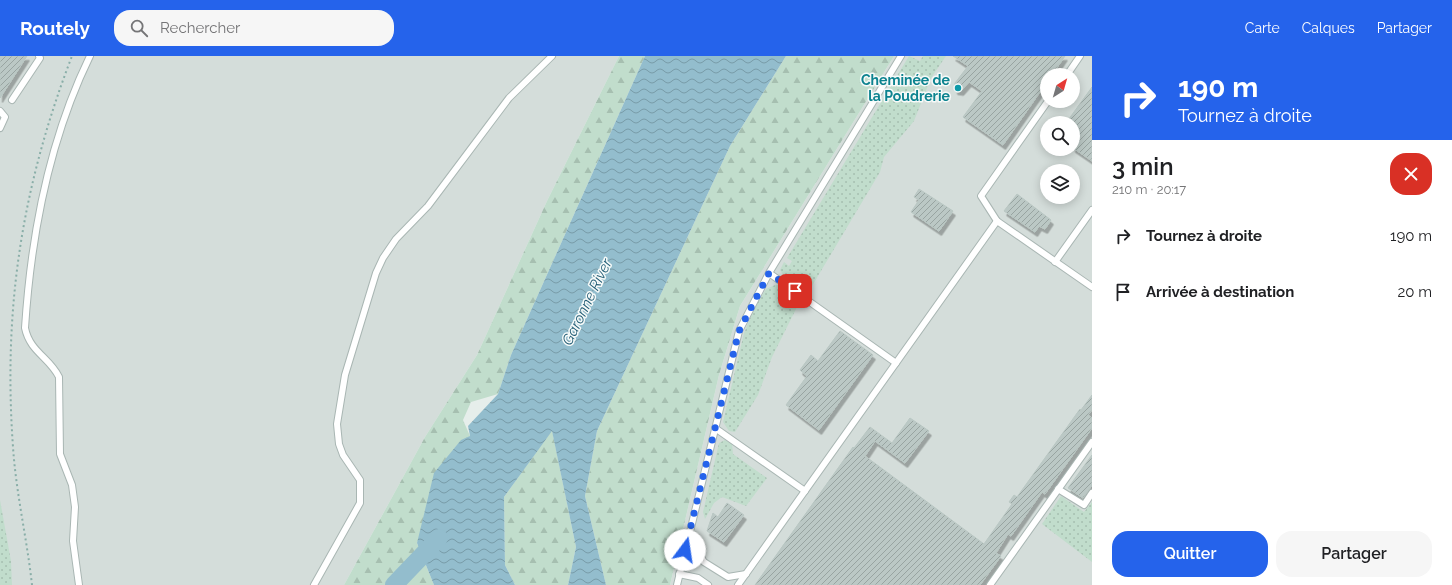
<!DOCTYPE html>
<html lang="fr">
<head>
<meta charset="utf-8">
<style>
	:root { --surface:#fff; --page:#f6f6f6; --text:#202124; --muted:#757577; --accent:#2563eb }
	body { margin:0; font-family:Raleway,sans-serif; background:var(--page); color:var(--text); height:100vh; display:flex; flex-direction:column; font-size:15px; white-space:nowrap }
	* { box-sizing:border-box; margin:0 }
	p { font-size:13px; color:var(--muted) }
	.icon { flex:none; width:22px; height:22px; fill:none; stroke:currentColor; stroke-width:2; stroke-linecap:round; stroke-linejoin:round }
	.map { position:relative; flex:1; overflow:hidden }
	.side { display:flex; flex-direction:column; background:var(--surface); width:360px }
	.side>* { flex:none }
	.guide { background:#2563eb; color:#fff; overflow:hidden }
	.needle { width:26px; rotate:37deg }
	.buttons { position:absolute; left:1040px; top:12px; display:grid; gap:8px }
	.buttons a { display:grid; place-items:center; width:40px; height:40px; border-radius:50%; background:var(--surface); box-shadow:0 2px 10px #0003; font-size:20px }
	.pin { position:absolute; display:grid; place-items:center; width:34px; height:34px; color:#fff; margin:-17px; border-radius:8px; box-shadow:0 2px 6px #0006 }
	.me { position:absolute; width:44px; margin:-22px; rotate:14deg; stroke-linejoin:round; filter:drop-shadow(0 0 3px #0008) }
	.turn { display:flex; align-items:center; gap:14px; height:84px; padding:0 20px; font-size:18px }
	.turn .icon { width:52px; height:52px; stroke-width:2.5 }
	.turn b { display:block; font-size:28px; line-height:34px }
	.round { display:grid; place-items:center; flex:none; width:42px; height:42px; border-radius:16px; background:var(--page) }
	.headline { display:flex; align-items:center; justify-content:space-between; height:68px; padding:0 20px }
	h1 { font-size:24px; font-weight:600; line-height:30px }
	.action { display:flex; gap:8px; margin-top:auto; padding:8px 20px }
	.action a { flex:1; height:46px; border-radius:16px; background:var(--accent); color:#fff; font-size:16px; font-weight:600; line-height:46px; text-align:center }
	.action a+a { background:var(--page); color:var(--text) }
	ul { padding:0; list-style:none }
	li { display:flex; align-items:center; gap:12px; height:56px; padding:0 20px }
	li div { flex:1 }
	li b { display:block; font-size:15px }
	li em { font-style:normal }
	header { display:flex; align-items:center; gap:24px; box-sizing:border-box; height:56px; padding:0 20px; background:var(--accent); color:#fff }
	header strong { font-size:19px }
	nav { display:flex; gap:22px; margin-inline-start:auto; font-size:14px }
	.search { width:280px; height:36px; background:var(--page); display:flex; align-items:center; gap:10px; box-sizing:border-box; padding:0 14px; border-radius:16px; color:var(--muted); font-size:15px }
	main { display:flex; flex:1; min-height:0 }
	.map>svg:first-child { display:block }
	.built { fill:#d4ddda; fill-rule:evenodd }
	.grass { fill:url(#grass-dots) }
	.forest { fill:url(#forest-firs) }
	.water { fill:url(#water-waves) }
	.lines { fill:none; stroke-linecap:round; stroke-linejoin:round }
	.river { stroke:#93bdcd; stroke-width:18 }
	.building { fill:url(#building-hatch); stroke:#b9c7c3; filter:url(#shadow) }
	.service-casing { stroke:#a9b6b3; stroke-width:8 }
	.path { stroke:#89aea8; stroke-width:2; stroke-dasharray:2 3; stroke-linecap:butt }
	.service { stroke:#fff; stroke-width:6 }
	.route { stroke:#2563eb; stroke-width:7; stroke-dasharray:0 12.6 }
	.culture-dot { fill:#0f9aa8; stroke:#f6faf9; stroke-width:1.5 }
	.labels { text-anchor:middle; stroke-width:3; stroke-linejoin:round; paint-order:stroke }
	.culture-label { font-size:14px; font-weight:bold; fill:#0d838f; stroke:#f6faf9; text-anchor:end }
	.water-label { font-size:15px; font-style:italic; fill:#245e76; stroke:#f6faf9 }
</style>
</head>
<body>
<header>
<strong>Routely</strong>
<div class="search"><svg class="icon" aria-label="search" viewBox="0 0 24 24"><circle cx="10" cy="10" r="6"/><path d="M15 15l6 6"/></svg>Rechercher</div>
<nav><a>Carte</a><a>Calques</a><a>Partager</a></nav>
</header>
<main>
<div class="map">
<svg width="1092" height="529" viewBox="0 0 1092 529">
	<defs>
		<pattern id="grass-dots" width="8" height="8" patternUnits="userSpaceOnUse"><rect width="8" height="8" fill="#c1ddcc"/><path d="M2 2h.1M6 6h.1" fill="none" stroke="#a6bfb0" stroke-width="1.8" stroke-linecap="round"/></pattern>
		<pattern id="forest-firs" width="22" height="20" patternUnits="userSpaceOnUse"><rect width="22" height="20" fill="#c1ddcc"/><path d="M5 1l3.5 6h-7zM16 11l3.5 6h-7z" fill="#a6bfb0"/></pattern>
		<pattern id="water-waves" width="16" height="10" patternUnits="userSpaceOnUse"><rect width="16" height="10" fill="#93bdcd"/><path d="M0 5q4-4 8 0t8 0" fill="none" stroke="#789ba8"/></pattern>
		<pattern id="building-hatch" width="6" height="6" patternUnits="userSpaceOnUse"><rect width="6" height="6" fill="#bbc8c5"/><path d="M-1 1l2-2M0 6l6-6M5 7l2-2" fill="none" stroke="#98a4a1"/></pattern>
		<filter id="shadow"><feDropShadow dx="2.5" dy="4.5" stdDeviation="0" flood-color="#0004"/></filter>
	</defs>
	<rect width="100%" height="100%" fill="#e6eeeb"/>
	<g class="built">
		<path d="M0 0H619L547 145 477 299 425 381 344 529H0Z"/>
		<path d="M894 0H1092V529H670L719 319 740 250ZM1047 19H1073V45H1047ZM1047 67H1073V93H1047ZM1047 115H1073V141H1047Z"/>
	</g>
	<g class="grass">
		<path d="M909 0 920 5 923 0H946L931 22 914 65 884 101 880 116 812 230 805 235 784 220 780 214 784 206 789 210 792 205 787 202Z"/>
		<path d="M775 229H782L801 243 772 301 758 339 735 376 729 375 723 366 744 277 755 251 766 233Z"/>
		<path d="M725 384 732 388 733 398 767 422 746 450 722 441 714 447 705 463 703 456 719 387Z"/>
		<path d="M1061 440 1084 456 1092 446V506L1042 468Z"/>
		<path d="M0 444 11 505 12 529H0Z"/>
	</g>
	<g class="forest">
		<path d="M619 0H645L511 299 498 338 471 346 463 364 470 380 417 487 434 529H344L425 381 477 299 547 145Z"/>
		<path d="M786 0H894L740 250 719 319 670 529H606L585 440 597 375 730 90Z"/>
		<path d="M552 374 576 491 568 529H515L505 509 504 441Z"/>
	</g>
	<path class="water" d="M645 0H786L730 90 597 375 585 440 606 529H568L576 491 552 375 504 441 505 509 515 529H434L417 487 434 417 461 384 470 380 468 370 498 338 511 299Z"/>
	<g class="lines">
		<path class="river" d="M394 529 439 482"/>
	</g>
	<g class="building">
		<path d="M0 0H27L0 42Z"/>
		<path d="M953 0H1065L1052 19H1047V26L1003 89 963 61 982 35 969 26 961 35 955 34V27L968 10Z"/>
		<path d="M1092 31V105L1073 92V67H1066Z"/>
		<path d="M919 133 953 155 939 175 911 156 919 144 914 141Z"/>
		<path d="M1017 138 1051 164 1045 173 1039 170 1035 176 1004 155Z"/>
		<path d="M840 275 873 299 819 374 786 349 807 320 800 314 811 299 818 305Z"/>
		<path d="M1092 339V354L1088 359 1092 362V372L1045 438 1042 436 1011 480 1008 478 996 497 1001 500 980 529H755L853 391 854 392 870 371 892 387 910 362 929 375 905 407 875 385 865 400 984 488 1012 448 1009 446 1014 439 1017 441 1080 353 1081 354Z"/>
		<path d="M1092 399V429L1083 442 1068 432Z"/>
		<path d="M727 447 744 459 724 486 707 475 713 457 718 461Z"/>
	</g>
	<g class="lines">
		<defs>
			<g id="service">
				<path d="M1067 19 1080 0"/>
				<path d="M12 44 40 2 39 0"/>
				<path d="M0 55 5 61 0 72"/>
				<path d="M997 165 981 140 1048 45"/>
				<path d="M1055 206 1092 154"/>
				<path d="M769 217 896 307"/>
				<path d="M715 372 805 435"/>
				<path d="M1058 433 1084 449 1092 437"/>
				<path d="M688 482 704 506 728 521 746 518"/>
				<path d="M679 518 698 522 708 529"/>
				<path d="M79 529 73 485 75 451 72 429 60 398 59 321C49 301 30 296 25 272 31 179 49 84 90 0"/>
				<path d="M314 529 360 447V424L343 399 339 388 337 368 345 319 376 217 383 202 396 183 428 150 509 42 552 0"/>
				<path d="M677 529 739 275 769 217 901 0"/>
				<path d="M738 529 997 165 1092 231"/>
				<path d="M990 529 1092 386"/>
			</g>
		</defs>
		<use href="#service" class="service-casing"/>
		<path class="path" d="M32 529C27 483 16 437 13 391 3 252 22 130 72 0"/>
		<use href="#service" class="service"/>
	</g>
	<g class="lines">
		<path class="route" d="M685 494 739 275 769 217 795 235"/>
	</g>
	<circle class="culture-dot" cx="958" cy="32" r="4"/>
	<g class="labels">
		<g class="culture-label">
			<text x="950" y="29">Cheminée de<tspan x="950" dy="16">la Poudrerie</tspan></text>
		</g>
		<g class="water-label">
			<text transform="translate(587 246) rotate(-64)" y="5">Garonne River</text>
		</g>
	</g>
</svg>
<div class="buttons">
<a><svg class="needle" viewBox="-14 -14 28 28"><path d="M0-13l5 13h-10z" fill="#e53935"/><path d="M0 13l5-13h-10z" fill="#757577"/></svg></a>
<a><svg class="icon" aria-label="search" viewBox="0 0 24 24"><circle cx="10" cy="10" r="6"/><path d="M15 15l6 6"/></svg></a>
<a><svg class="icon" aria-label="layers" viewBox="0 0 24 24"><path d="M12 4l9 5-9 5-9-5zM3 14l9 5 9-5"/></svg></a>
</div>
<div class="pin" style="left:795px;top:235px;background:#d93025"><svg class="icon" aria-label="arrive" viewBox="0 0 24 24"><path d="M6 21V4h12l-3 4 3 4H6"/></svg></div>
<svg class="me" style="left:685px;top:494px" viewBox="-20 -20 40 40"><circle r="19" fill="#fff"/><path d="M0-13L10 11 0 6-10 11z" fill="#2563eb"/></svg>
</div>
<section class="side">
<div class="guide">
<div class="turn"><svg class="icon" aria-label="right" viewBox="0 0 24 24"><path d="M7 20v-9h11M14 6l5 5-5 5"/></svg><div><b>190 m</b>Tournez à droite</div></div>
</div>
<div class="headline"><div><h1>3 min</h1><p>210 m · 20:17</p></div><a class="round" style="background:#d93025;color:#fff"><svg class="icon" aria-label="close" viewBox="0 0 24 24"><path d="M6 6l12 12M18 6L6 18"/></svg></a></div>
<ul>
<li><svg class="icon" aria-label="right" viewBox="0 0 24 24"><path d="M7 20v-9h11M14 6l5 5-5 5"/></svg><div><b>Tournez à droite</b></div><em>190 m</em></li>
<li><svg class="icon" aria-label="arrive" viewBox="0 0 24 24"><path d="M6 21V4h12l-3 4 3 4H6"/></svg><div><b>Arrivée à destination</b></div><em>20 m</em></li>
</ul>
<div class="action"><a>Quitter</a><a>Partager</a></div>
</section>
</main>
</body>
</html>
